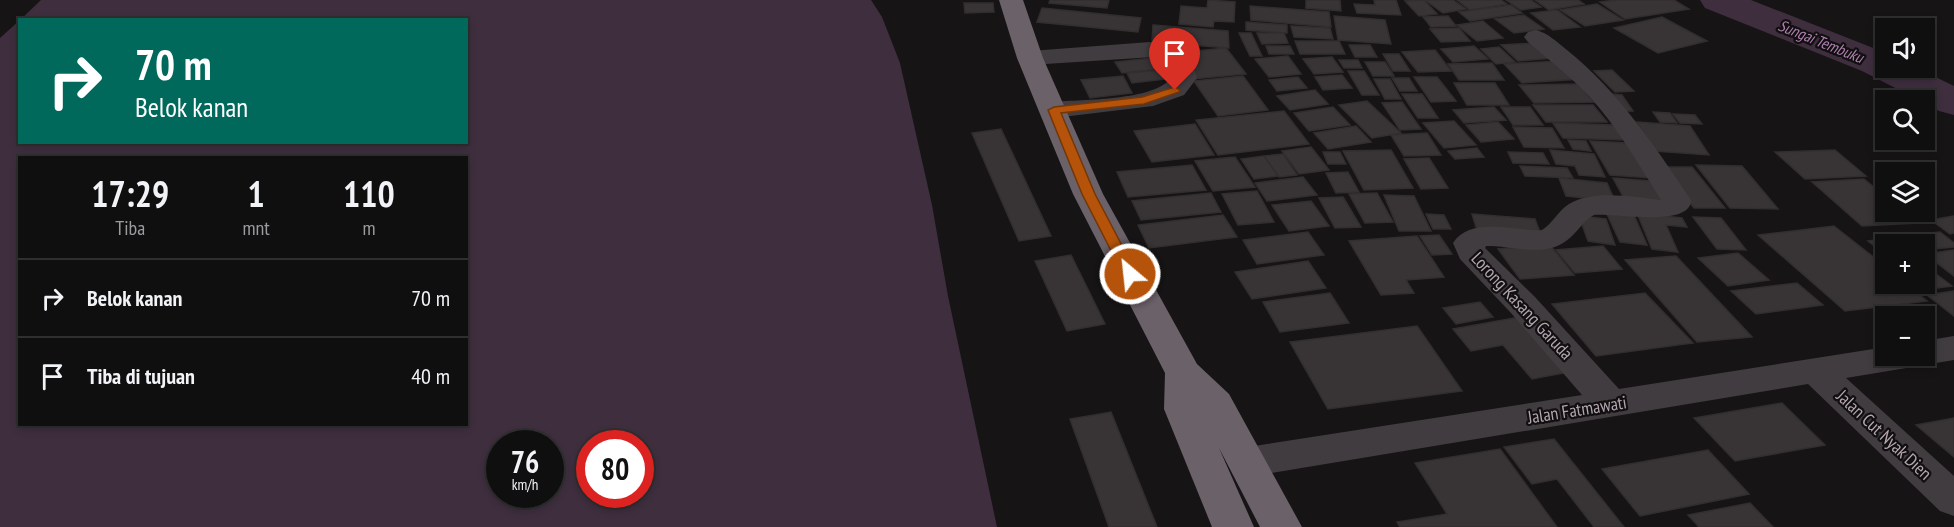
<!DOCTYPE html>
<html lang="id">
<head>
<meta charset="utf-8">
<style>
	:root { --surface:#100f10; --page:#191819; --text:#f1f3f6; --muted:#9c9c9f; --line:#302f30 }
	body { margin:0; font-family:"PT Sans Narrow",sans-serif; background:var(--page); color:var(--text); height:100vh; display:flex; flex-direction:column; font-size:22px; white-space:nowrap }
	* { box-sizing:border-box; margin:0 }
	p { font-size:20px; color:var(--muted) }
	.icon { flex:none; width:33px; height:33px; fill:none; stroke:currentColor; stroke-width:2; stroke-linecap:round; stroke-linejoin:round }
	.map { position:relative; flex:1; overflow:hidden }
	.details { position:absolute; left:18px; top:156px; width:450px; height:270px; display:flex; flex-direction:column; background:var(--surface); border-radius:0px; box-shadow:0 3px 9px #0003,0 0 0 2px var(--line) }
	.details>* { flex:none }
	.top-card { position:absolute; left:18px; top:18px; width:450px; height:126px; border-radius:0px; box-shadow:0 3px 9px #0003,0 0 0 2px var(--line); background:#00695c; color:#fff; overflow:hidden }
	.tools { position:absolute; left:1875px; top:18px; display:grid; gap:12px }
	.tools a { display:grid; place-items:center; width:60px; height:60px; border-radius:0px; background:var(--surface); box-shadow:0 3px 9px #0003,0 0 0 2px var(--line); font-size:30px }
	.speed { position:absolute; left:486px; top:430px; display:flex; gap:12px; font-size:30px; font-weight:700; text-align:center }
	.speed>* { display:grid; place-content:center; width:78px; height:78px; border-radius:50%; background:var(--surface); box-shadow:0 3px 9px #0003,0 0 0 2px var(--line); line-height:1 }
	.speed small { font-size:15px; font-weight:400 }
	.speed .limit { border:9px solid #d22; background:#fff; color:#111 }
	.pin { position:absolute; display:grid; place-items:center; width:51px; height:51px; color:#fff; margin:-62px -26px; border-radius:50% 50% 50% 0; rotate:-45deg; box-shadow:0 0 6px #0007 }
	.pin .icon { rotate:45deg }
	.me { position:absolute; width:66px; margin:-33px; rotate:332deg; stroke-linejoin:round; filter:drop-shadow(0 0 4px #0008) }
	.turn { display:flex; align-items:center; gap:21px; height:126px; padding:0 18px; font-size:27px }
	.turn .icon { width:78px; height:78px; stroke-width:2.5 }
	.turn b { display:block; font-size:42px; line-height:51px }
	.eta { display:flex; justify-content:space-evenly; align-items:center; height:102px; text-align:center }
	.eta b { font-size:36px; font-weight:700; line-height:42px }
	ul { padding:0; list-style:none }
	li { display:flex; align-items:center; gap:18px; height:78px; padding:0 18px; border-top:2px solid var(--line) }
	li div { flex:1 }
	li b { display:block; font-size:22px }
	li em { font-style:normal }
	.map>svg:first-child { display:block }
	.water { fill:#3e2e3e; fill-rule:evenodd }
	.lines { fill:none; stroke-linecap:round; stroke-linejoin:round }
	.river { fill:#3e2e3e; fill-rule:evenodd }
	.building { fill:#383436; stroke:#322e30; stroke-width:1.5 }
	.minor { fill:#413c3f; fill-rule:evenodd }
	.highway { fill:#6b6169; fill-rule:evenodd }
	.route { fill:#b45309; stroke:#753606; stroke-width:1.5 }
	.labels { text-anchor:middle; stroke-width:4.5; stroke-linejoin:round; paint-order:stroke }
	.far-water-label { font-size:16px; font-style:italic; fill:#af7faf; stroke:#110f10 }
	.street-label { font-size:18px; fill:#b5a6b2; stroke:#110f10 }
</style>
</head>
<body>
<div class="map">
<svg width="1954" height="527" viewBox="0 0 1954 527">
	<rect width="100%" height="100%" fill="#161415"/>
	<path class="water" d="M41 0H871L882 17 900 63 932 205 948 296 997 527H0V38L20 20V142H466V20H20ZM20 158H466V424H20ZM500 444H550V495H500ZM590 444H640V495H590Z"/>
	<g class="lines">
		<path class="river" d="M1700 0H1751L1886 53V68H1917L1954 86V115L1939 111 1924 103V100H1919L1862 71 1705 8Z"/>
	</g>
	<g class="building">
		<path d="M1050 0H1109L1107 8 1049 3Z"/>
		<path d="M1208 0 1235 2 1234 22 1214 21 1213 27 1179 24 1181 6 1207 8Z"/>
		<path d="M1306 0H1340L1341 11 1306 8Z"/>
		<path d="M1374 0H1396L1401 15 1357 13 1354 4 1375 5Z"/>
		<path d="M1424 0 1437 14 1419 16 1405 1Z"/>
		<path d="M1425 0H1453L1466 9 1443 13Z"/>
		<path d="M1457 0H1501L1507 4 1470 10Z"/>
		<path d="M1506 0H1531L1541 7 1521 10Z"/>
		<path d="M1535 0H1578L1584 4 1549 10Z"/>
		<path d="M1616 0H1674L1689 9 1625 19 1600 2Z"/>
		<path d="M964 3H993L994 12 965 13Z"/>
		<path d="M1597 4 1623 20 1585 26 1560 10Z"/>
		<path d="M1511 5 1522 13 1470 21 1459 12Z"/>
		<path d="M1250 6 1329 12 1331 27 1251 20Z"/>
		<path d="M1042 8 1141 18 1138 32 1037 22Z"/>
		<path d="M1557 10 1580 27 1553 30 1531 13Z"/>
		<path d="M1524 15 1544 29 1514 33 1495 19Z"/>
		<path d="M1334 16 1385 20 1391 44 1338 40Z"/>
		<path d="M1448 16 1456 26 1431 27 1423 17Z"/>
		<path d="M1662 17 1707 41 1658 53 1614 28Z"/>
		<path d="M1483 21 1503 38 1477 41 1457 25Z"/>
		<path d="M1246 22 1287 25V33L1246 30Z"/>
		<path d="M1153 25 1228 31 1229 48 1152 42Z"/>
		<path d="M1291 26 1330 28 1333 39 1294 37Z"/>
		<path d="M1459 28 1470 41 1441 42 1430 29Z"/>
		<path d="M1239 33H1251L1262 56H1250Z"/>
		<path d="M1257 33H1284L1288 43 1262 44Z"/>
		<path d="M1295 41H1339L1345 54H1300Z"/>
		<path d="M1536 43 1554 58 1518 61 1501 45Z"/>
		<path d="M1349 45H1370L1377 57H1355Z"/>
		<path d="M1266 46H1290L1294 54H1269Z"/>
		<path d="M1474 46 1488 59 1453 62 1441 49Z"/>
		<path d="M1499 47 1515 62 1496 64 1481 49Z"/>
		<path d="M1226 48 1246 74 1192 79 1174 53Z"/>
		<path d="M1435 50 1451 71 1418 72 1402 52Z"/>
		<path d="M1383 54H1399L1410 71H1393Z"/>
		<path d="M1288 56 1301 74 1269 77 1255 59Z"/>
		<path d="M1332 57 1343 72 1314 74 1303 59Z"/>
		<path d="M1152 58 1160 69 1122 73 1115 62Z"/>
		<path d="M1339 60H1358L1362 68H1344Z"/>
		<path d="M1560 61 1580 79 1522 83 1504 64Z"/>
		<path d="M1365 62H1385L1394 76H1373Z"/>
		<path d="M1492 63 1504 80H1459L1448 64Z"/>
		<path d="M1160 70 1166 79 1132 83 1127 73Z"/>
		<path d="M1612 70 1634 91 1615 92 1594 71Z"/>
		<path d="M1348 71H1364L1379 95H1362Z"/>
		<path d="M1342 75 1352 88 1323 90 1315 77Z"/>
		<path d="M1123 76 1132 93 1090 98 1081 80Z"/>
		<path d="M1243 76 1268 110 1218 116 1194 81Z"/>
		<path d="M1298 77 1307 88 1277 91 1269 80Z"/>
		<path d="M1414 77H1437L1456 101 1431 102Z"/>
		<path d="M1392 78H1409L1417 91H1400Z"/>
		<path d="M1374 79H1390L1401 99H1385Z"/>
		<path d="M1454 83H1495L1509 105H1467Z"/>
		<path d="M1578 84 1594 102 1534 103 1519 85Z"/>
		<path d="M1315 90 1328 104 1290 110 1277 96Z"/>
		<path d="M1402 94H1422L1438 118H1418Z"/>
		<path d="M1611 94 1622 95 1633 111H1622Z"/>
		<path d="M1367 101 1401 133 1372 138 1339 105Z"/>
		<path d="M1402 102 1421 129 1400 130 1382 103Z"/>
		<path d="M1533 105H1593L1607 122H1546Z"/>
		<path d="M1333 107 1350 125 1309 131 1294 113Z"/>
		<path d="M1494 107 1506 120 1464 123 1453 110Z"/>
		<path d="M1501 107H1530L1543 125H1513Z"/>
		<path d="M1284 111 1309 144 1218 155 1196 120Z"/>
		<path d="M1653 112 1670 113 1677 123 1660 122Z"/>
		<path d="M1673 114 1695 115 1702 124 1680 123Z"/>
		<path d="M1454 121 1476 145 1444 148 1423 123Z"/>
		<path d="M1498 122 1514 139 1481 142 1466 125Z"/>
		<path d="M1637 122 1690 126 1709 155 1654 151Z"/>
		<path d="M1553 123 1615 125 1626 140 1563 138Z"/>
		<path d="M1195 124 1214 155 1152 162 1134 131Z"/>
		<path d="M1356 126 1371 142 1328 149 1314 133Z"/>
		<path d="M1513 127 1552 128 1564 148 1524 147Z"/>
		<path d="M1001 129 1051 236 1019 241 972 133Z"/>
		<path d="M1427 133 1441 155 1404 156 1391 135Z"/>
		<path d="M1568 140 1586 141 1591 151 1573 149Z"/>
		<path d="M1590 141 1629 143 1651 178 1610 175Z"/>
		<path d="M1311 147 1329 170 1299 174 1282 151Z"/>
		<path d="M1477 148 1484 157 1455 159 1448 151Z"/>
		<path d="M1391 150 1413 188 1364 190 1343 151Z"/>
		<path d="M1550 150 1594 154 1605 177 1579 175 1575 166 1556 164Z"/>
		<path d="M1835 150 1866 176 1805 179 1775 152Z"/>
		<path d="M1323 152H1340L1346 164H1328Z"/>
		<path d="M1508 152 1543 153 1549 164 1513 163Z"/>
		<path d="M1283 154 1297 175 1279 177 1264 156Z"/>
		<path d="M1264 156 1278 176 1254 179 1241 159Z"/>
		<path d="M1235 157 1255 187 1213 191 1195 161Z"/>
		<path d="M1429 158 1448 188 1421 189 1404 159Z"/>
		<path d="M1192 165 1206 190 1128 197 1117 172Z"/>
		<path d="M1696 165 1742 166 1778 209 1730 208Z"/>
		<path d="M1520 166 1567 168 1573 178 1525 176Z"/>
		<path d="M1662 167H1692L1725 208H1694Z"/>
		<path d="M1348 172 1359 192 1336 193 1326 173Z"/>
		<path d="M1303 177 1317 195 1267 201 1255 183Z"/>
		<path d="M1559 178 1607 183 1615 201 1566 196Z"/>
		<path d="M1613 178 1651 181 1664 202 1625 200Z"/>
		<path d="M1864 179 1886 197V212H1903L1917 223 1862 226 1812 182Z"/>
		<path d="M1257 191 1274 222 1238 225 1222 194Z"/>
		<path d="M1211 193 1221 212 1141 220 1132 201Z"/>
		<path d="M1377 193 1393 222 1365 223 1349 194Z"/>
		<path d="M1384 195 1414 196 1431 231H1399Z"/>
		<path d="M1343 197 1361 227 1335 228 1319 198Z"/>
		<path d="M1311 201 1329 226 1289 231 1272 205Z"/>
		<path d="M1606 212 1634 215 1647 245 1620 242Z"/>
		<path d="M1637 213 1682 218 1687 227 1666 225 1678 252 1652 249Z"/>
		<path d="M1426 214 1444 215 1451 229H1433Z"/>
		<path d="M1472 214 1535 219 1541 235 1477 230Z"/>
		<path d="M1223 215 1237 237 1149 248 1138 225Z"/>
		<path d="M1579 216 1606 219 1615 245 1588 241Z"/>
		<path d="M1954 216V233L1950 234 1931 220Z"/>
		<path d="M1693 217 1721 218 1746 250 1717 249Z"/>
		<path d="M1834 226 1886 267V284H1906L1927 301 1845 311 1758 235Z"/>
		<path d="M1308 232 1324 255 1257 264 1243 240Z"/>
		<path d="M1940 232 1954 243V247L1924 250V244H1914L1903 236Z"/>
		<path d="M1439 235 1452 254 1432 255 1420 236Z"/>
		<path d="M1417 236 1444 277 1406 280 1414 293 1381 295 1349 241Z"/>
		<path d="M1890 238 1898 244H1886V255L1868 241Z"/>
		<path d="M1550 245 1574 275 1520 279 1498 249Z"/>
		<path d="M1603 246 1622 269 1575 273 1556 250Z"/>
		<path d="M1954 250V276L1925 254Z"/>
		<path d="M1738 253 1769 280 1728 286 1698 258Z"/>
		<path d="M1071 255 1105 324 1067 331 1035 261Z"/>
		<path d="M1676 256 1752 337 1697 342 1625 260Z"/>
		<path d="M1308 261 1326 288 1252 299 1235 272Z"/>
		<path d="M1924 265 1952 286 1930 289 1922 284H1924Z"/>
		<path d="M1797 283 1823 305 1756 314 1731 291Z"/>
		<path d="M1954 291V316L1927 295Z"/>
		<path d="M1330 293 1349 323 1280 332 1263 302Z"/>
		<path d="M1645 293 1693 343 1596 356 1552 304Z"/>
		<path d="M1480 302 1493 317 1456 324 1443 308Z"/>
		<path d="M1525 316 1574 371 1532 379 1503 345 1471 351 1453 329Z"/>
		<path d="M1417 326 1462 391 1328 409 1290 342Z"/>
		<path d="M1782 403 1825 445 1735 461 1694 418Z"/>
		<path d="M1111 412 1157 527H1109L1070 419Z"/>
		<path d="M1954 418V457L1916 425Z"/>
		<path d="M1554 439 1624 527H1594L1557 479 1532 484 1504 447Z"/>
		<path d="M1500 449 1557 527H1400L1397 522 1447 514 1415 463Z"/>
		<path d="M1708 450 1749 494 1640 516 1602 469Z"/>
		<path d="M1750 503 1773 527H1699L1688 515Z"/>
	</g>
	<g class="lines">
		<g class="minor">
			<path d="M1536 30C1548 33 1557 42 1567 50 1619 92 1654 145 1691 200 1691 228 1615 213 1594 215 1582 221 1577 234 1566 241 1544 258 1510 245 1486 246L1485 248 1535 297 1619 389 1886 347V356H1924V341L1954 336V360C1918 366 1883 372 1846 378L1954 476V516L1940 511 1808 384 1248 477 1234 473 1229 462 1234 451 1248 447 1582 395 1511 313 1460 259 1453 243C1471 215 1515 232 1542 230 1553 223 1558 211 1569 204 1594 189 1634 197 1661 200 1639 165 1618 128 1590 97 1571 77 1549 60 1528 42L1524 37 1528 32Z"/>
			<path d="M1150 42C1173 46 1191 53 1197 78L1184 95 1153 106 1054 118 1045 116 1041 110 1045 104 1054 102C1083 99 1154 101 1171 78L1168 66 1154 57 1030 65 1021 63 1018 58 1021 53 1030 51Z"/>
		</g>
		<path class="highway" d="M999 0H1023L1043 58 1103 194 1197 364 1229 394 1302 527H1260L1219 448 1254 527H1212L1164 409 1165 373 1073 194 1017 58Z"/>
	</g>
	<path class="route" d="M1175 87 1180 90 1179 92 1144 104 1061 113 1095 194 1137 274 1130 278 1123 274 1082 194 1048 110 1054 107 1142 97Z"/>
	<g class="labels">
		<g class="far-water-label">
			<text transform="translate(1821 41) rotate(22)" y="6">Sungai Tembuku</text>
		</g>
		<g class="street-label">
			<text transform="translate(1522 306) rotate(47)" y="6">Lorong Kasang Garuda</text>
			<text transform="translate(1577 410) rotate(-9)" y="6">Jalan Fatmawati</text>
			<text transform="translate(1884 435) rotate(43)" y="6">Jalan Cut Nyak Dien</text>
		</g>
	</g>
</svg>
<div class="tools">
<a><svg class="icon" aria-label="sound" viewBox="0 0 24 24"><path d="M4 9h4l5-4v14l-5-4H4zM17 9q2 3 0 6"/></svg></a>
<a><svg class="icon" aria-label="search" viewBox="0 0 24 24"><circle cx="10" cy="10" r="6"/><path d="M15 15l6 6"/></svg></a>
<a><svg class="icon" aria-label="layers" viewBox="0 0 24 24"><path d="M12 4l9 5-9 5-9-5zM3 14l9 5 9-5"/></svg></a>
<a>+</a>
<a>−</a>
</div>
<div class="speed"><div>76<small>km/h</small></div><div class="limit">80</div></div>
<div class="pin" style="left:1175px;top:90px;background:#d93025"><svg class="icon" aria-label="arrive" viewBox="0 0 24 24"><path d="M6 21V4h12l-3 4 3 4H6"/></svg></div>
<svg class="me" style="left:1130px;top:274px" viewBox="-20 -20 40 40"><circle r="17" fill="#b45309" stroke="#fff" stroke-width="3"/><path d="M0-11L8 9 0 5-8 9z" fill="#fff"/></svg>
<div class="top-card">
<div class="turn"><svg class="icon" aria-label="right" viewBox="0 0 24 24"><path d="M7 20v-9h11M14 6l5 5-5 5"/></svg><div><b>70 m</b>Belok kanan</div></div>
</div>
<section class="details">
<div class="eta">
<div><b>17:29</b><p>Tiba</p></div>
<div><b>1</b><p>mnt</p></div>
<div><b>110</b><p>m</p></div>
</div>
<ul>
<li><svg class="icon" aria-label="right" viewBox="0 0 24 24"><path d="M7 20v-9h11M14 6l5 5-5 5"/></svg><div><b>Belok kanan</b></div><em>70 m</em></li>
<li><svg class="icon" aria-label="arrive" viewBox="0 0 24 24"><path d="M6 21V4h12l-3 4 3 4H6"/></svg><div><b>Tiba di tujuan</b></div><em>40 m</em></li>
</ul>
</section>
</div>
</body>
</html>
